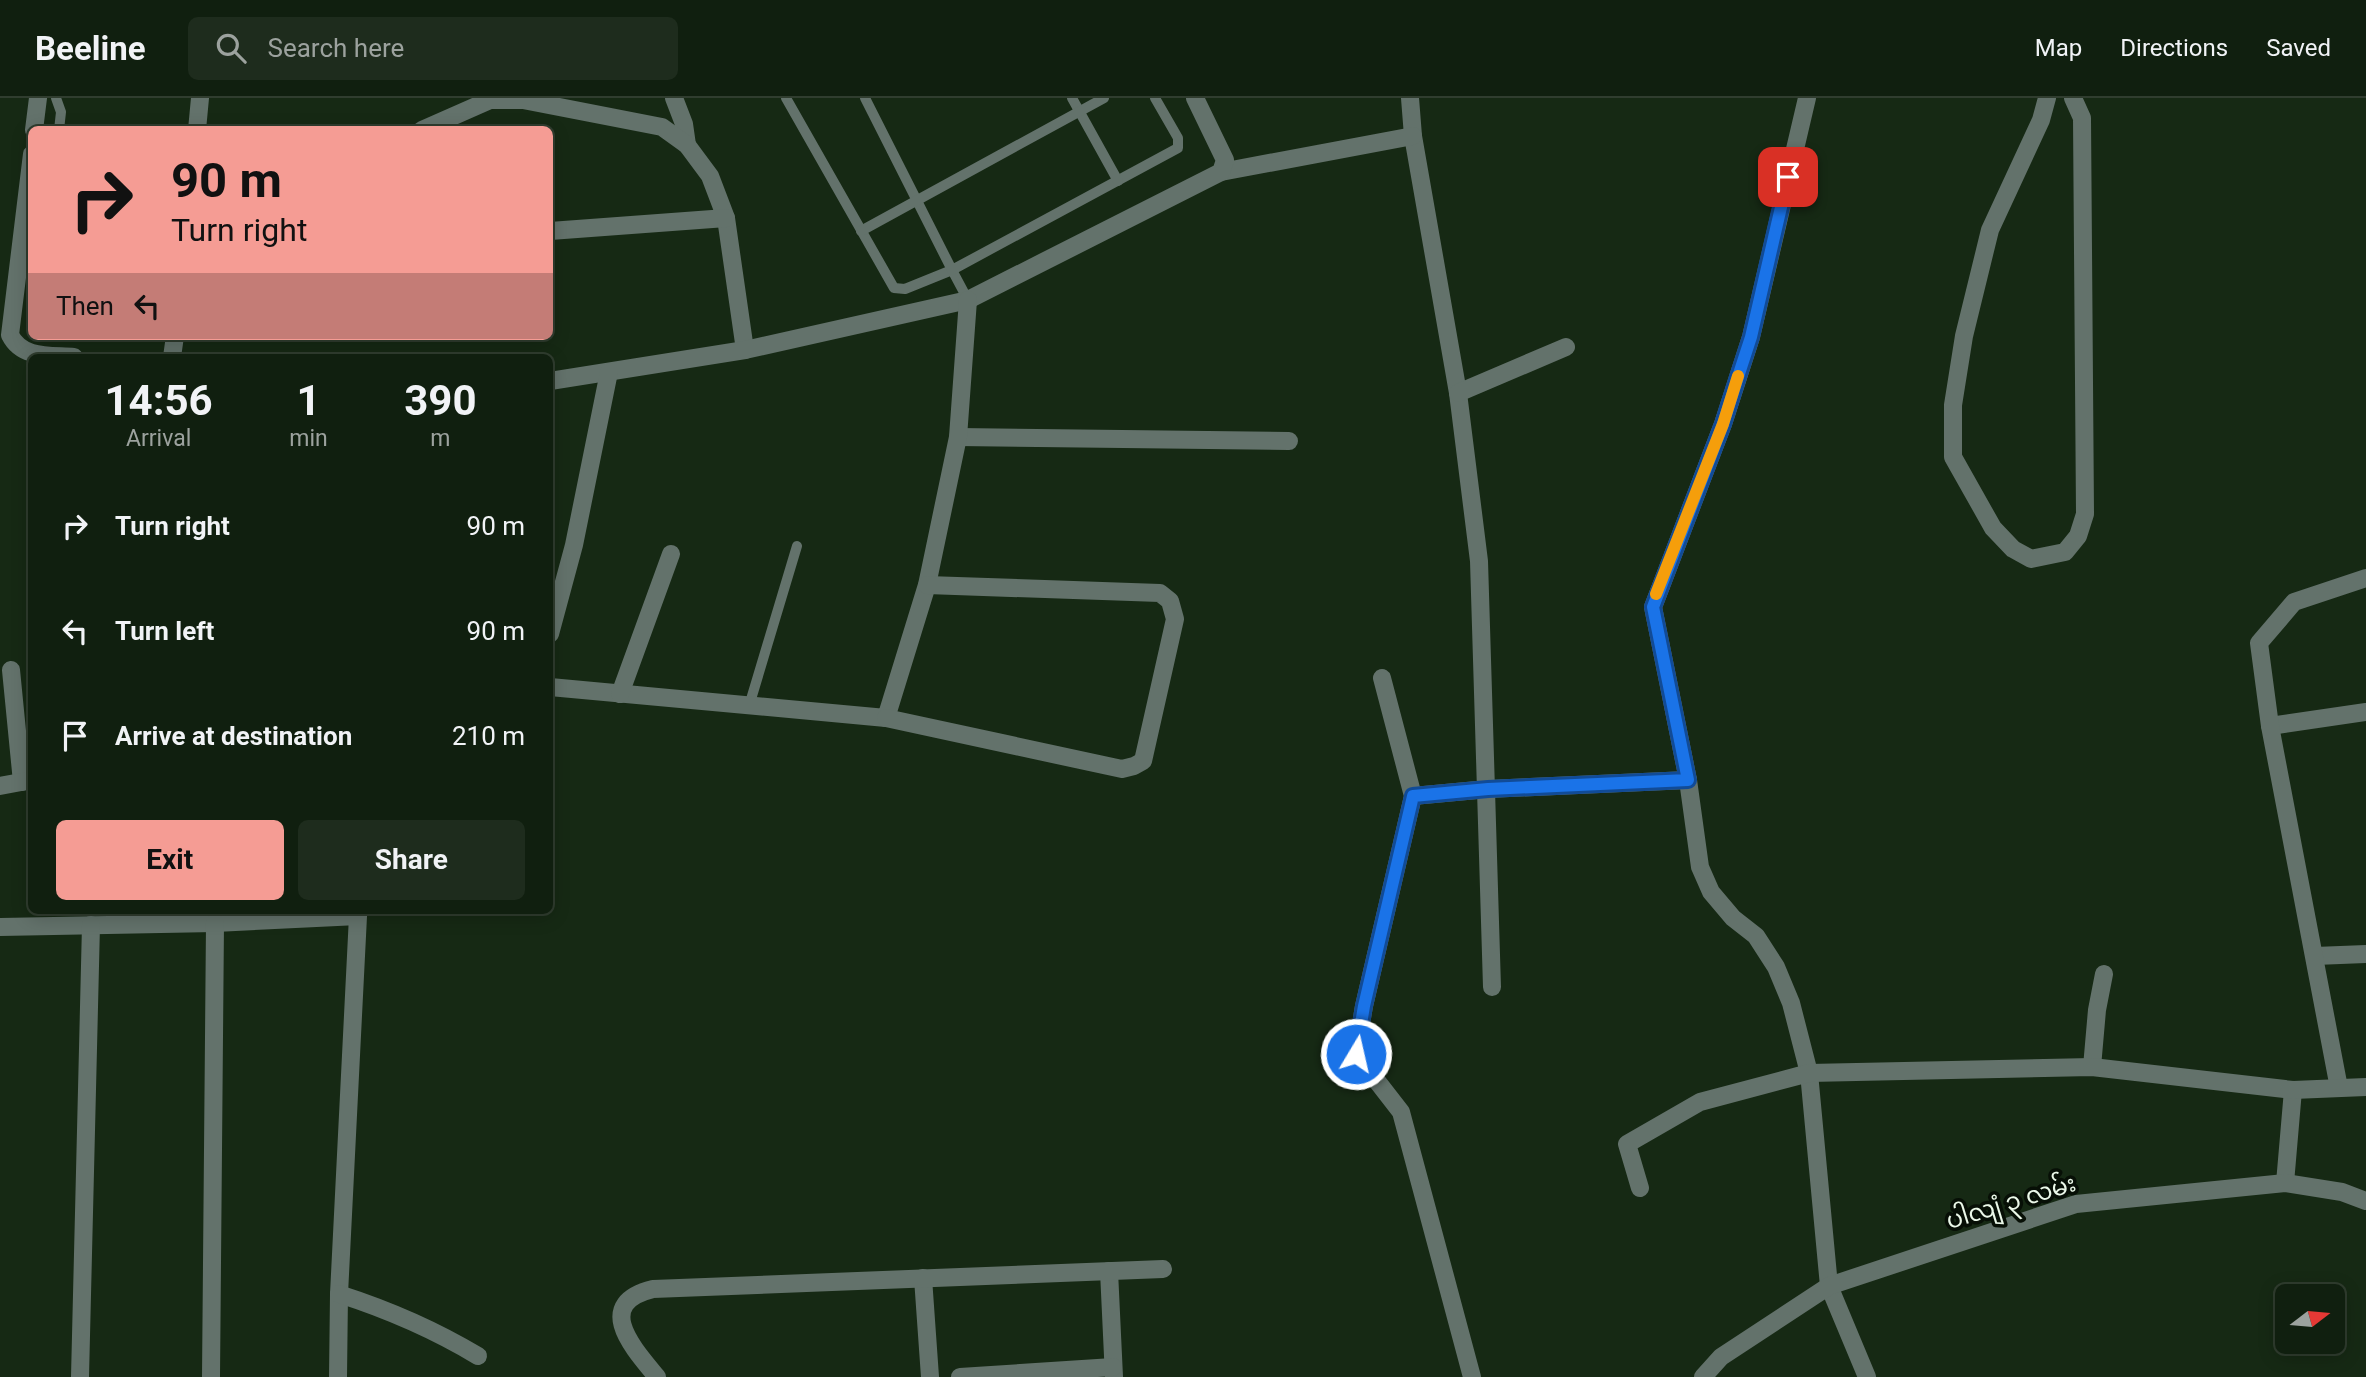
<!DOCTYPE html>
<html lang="en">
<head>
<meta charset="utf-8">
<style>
	:root { --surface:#101f0f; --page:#1e2c1d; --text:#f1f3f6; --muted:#9ca29e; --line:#303d2f; --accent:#f59c94 }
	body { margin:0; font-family:Roboto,"Noto Sans Myanmar",sans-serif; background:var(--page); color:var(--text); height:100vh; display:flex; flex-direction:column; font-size:26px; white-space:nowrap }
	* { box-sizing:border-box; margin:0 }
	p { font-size:23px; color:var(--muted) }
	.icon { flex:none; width:38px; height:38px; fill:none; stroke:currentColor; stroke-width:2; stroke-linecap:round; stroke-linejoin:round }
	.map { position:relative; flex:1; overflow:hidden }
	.drawer { position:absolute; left:28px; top:256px; width:525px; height:560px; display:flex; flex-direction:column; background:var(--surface); border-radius:10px; box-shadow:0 4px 18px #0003,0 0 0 2px var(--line) }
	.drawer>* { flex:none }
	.banner { position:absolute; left:28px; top:28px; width:525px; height:214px; border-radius:10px; box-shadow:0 4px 18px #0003,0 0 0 2px var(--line); background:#f59c94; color:#111; overflow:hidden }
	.needle { width:46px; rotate:74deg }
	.buttons { position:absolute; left:2275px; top:1186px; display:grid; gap:14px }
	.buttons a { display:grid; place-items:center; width:70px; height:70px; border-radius:10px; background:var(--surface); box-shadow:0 4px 18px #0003,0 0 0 2px var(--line); font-size:35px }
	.pin { position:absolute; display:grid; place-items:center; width:60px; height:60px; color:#fff; margin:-30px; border-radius:14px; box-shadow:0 4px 10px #0006 }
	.me { position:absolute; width:77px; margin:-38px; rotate:9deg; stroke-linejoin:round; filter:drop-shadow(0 0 5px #0008) }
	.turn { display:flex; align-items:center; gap:24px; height:147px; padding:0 28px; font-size:32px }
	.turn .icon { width:91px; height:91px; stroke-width:2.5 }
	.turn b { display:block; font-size:49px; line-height:60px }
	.then { display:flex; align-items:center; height:66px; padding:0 28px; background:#0003; gap:14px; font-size:26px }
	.eta { display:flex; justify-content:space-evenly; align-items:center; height:119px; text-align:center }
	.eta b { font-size:42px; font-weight:700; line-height:49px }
	.primary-button { display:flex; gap:14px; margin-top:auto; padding:14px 28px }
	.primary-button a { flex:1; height:80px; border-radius:10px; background:var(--accent); color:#111; font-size:28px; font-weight:700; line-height:80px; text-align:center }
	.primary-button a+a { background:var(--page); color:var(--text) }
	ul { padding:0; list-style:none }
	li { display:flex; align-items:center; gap:21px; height:105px; padding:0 28px }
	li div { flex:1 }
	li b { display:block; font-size:26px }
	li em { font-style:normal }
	header { display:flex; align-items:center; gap:42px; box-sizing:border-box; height:98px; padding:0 35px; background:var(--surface); border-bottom:2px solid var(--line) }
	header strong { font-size:33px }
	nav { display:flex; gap:38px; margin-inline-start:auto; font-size:24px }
	.search { width:490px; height:63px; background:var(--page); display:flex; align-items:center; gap:18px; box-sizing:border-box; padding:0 24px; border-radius:10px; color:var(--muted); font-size:26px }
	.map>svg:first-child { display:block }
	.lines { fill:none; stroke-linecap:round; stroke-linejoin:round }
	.service { stroke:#63726b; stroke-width:10 }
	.minor { stroke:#63726b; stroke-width:18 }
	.route-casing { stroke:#114b97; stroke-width:18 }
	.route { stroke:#1a73e8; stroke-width:12 }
	.slow { stroke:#f59e0b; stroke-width:12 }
	.labels { text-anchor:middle; stroke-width:7; stroke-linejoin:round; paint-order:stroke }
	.street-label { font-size:24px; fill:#ebf8e9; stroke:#070f06 }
</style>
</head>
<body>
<header>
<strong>Beeline</strong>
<div class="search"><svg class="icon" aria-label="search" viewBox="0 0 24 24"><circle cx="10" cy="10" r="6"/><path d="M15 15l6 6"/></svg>Search here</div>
<nav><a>Map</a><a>Directions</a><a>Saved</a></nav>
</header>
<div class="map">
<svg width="2366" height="1279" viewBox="0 0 2366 1279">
	<rect width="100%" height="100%" fill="#162914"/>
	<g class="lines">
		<g class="service">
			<path d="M56 0 61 14 59 32"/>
			<path d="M786 0 894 190 905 191 952 172 968 202"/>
			<path d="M865 0 952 172 1178 50V40L1155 0"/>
			<path d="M1072 0 1118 83"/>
			<path d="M861 133 1104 0"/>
			<path d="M749 608 797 448"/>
		</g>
		<g class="minor">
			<path d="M674 0 684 26 687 47"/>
			<path d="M1410 0 1413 38 1458 295 1479 463 1492 889"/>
			<path d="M1807 0 1751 239 1723 326 1653 509 1688 682 1700 769 1711 794 1733 820 1756 838 1776 869 1791 905 1809 975 1829 1188 1867 1279"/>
			<path d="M2047 0 2041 22 1990 132 1964 238 1953 307V359L1993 430 2013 451 2031 461 2065 454 2078 438 2085 416 2082 20 2073 0"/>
			<path d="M34 32 38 0"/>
			<path d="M197 32 200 0"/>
			<path d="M422 32 490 2H523L662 29 687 47 710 78 726 120 745 252"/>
			<path d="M32 56 10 237C22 261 50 257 74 259"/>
			<path d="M1221 74 1413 38"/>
			<path d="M550 133 726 120"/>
			<path d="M172 259 175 238"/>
			<path d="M550 283 745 252 968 202 1221 74 1225 62 1195 0"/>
			<path d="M1458 295 1566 249"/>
			<path d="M958 339 1289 343"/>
			<path d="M550 536 574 447 609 274"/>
			<path d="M11 572 22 684"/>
			<path d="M1382 580 1413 698 1364 908 1356 956 1401 1014 1472 1279"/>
			<path d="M550 589 886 620 927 487 958 339 968 202"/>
			<path d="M620 596 671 456"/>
			<path d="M886 620 1122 671 1134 668 1143 663 1175 521 1170 503 1160 495 927 487"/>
			<path d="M2270 628 2366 614"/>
			<path d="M0 688 32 682"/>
			<path d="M1413 698 1488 691 1688 682"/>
			<path d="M0 829 215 825 358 818 339 1196 338 1279"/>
			<path d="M2315 858 2366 856"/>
			<path d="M2092 969 2097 912 2104 876"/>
			<path d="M2339 990 2270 628 2259 545 2294 504 2366 480"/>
			<path d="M2285 1085 2293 992"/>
			<path d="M1640 1090 1627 1046 1700 1004 1809 975 2092 969 2293 992 2366 989"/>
			<path d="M1109 1173 1114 1279"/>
			<path d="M923 1180 930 1279"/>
			<path d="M339 1196C389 1212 433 1231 478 1258"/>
			<path d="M80 1279 91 827"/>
			<path d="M211 1279 215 825"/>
			<path d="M657 1279C634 1251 592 1206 653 1191L1163 1171"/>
			<path d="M960 1279 1113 1269"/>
			<path d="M1703 1279 1721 1259 1829 1188 2076 1106 2285 1085 2342 1094 2366 1103"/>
		</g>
	</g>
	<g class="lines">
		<defs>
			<path id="route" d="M1356 956 1364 908 1413 698 1488 691 1688 682 1653 509 1723 326 1737 282 1751 239 1788 79"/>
		</defs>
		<use href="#route" class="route-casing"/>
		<use href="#route" class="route"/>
		<path class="slow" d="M1656 496 1723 326 1738 278"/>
	</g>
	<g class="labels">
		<g class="street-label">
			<text transform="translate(2011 1104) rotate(-17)" y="8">ပါလျံ ၃ လမ်း</text>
		</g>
	</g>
</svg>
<div class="buttons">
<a><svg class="needle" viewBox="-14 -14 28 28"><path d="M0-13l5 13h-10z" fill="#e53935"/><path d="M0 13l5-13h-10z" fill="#9ca29e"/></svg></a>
</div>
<div class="pin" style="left:1788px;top:79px;background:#d93025"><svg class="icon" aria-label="arrive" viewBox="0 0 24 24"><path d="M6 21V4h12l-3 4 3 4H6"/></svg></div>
<svg class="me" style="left:1356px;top:956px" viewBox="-20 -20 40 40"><circle r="17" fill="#1a73e8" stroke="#fff" stroke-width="3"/><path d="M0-11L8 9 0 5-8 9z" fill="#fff"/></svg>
<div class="banner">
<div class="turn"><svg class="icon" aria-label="right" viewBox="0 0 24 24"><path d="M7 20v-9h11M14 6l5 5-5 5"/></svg><div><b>90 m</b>Turn right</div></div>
<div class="then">Then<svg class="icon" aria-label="left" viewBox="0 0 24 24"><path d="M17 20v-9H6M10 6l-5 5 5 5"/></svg></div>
</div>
<section class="drawer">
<div class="eta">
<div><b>14:56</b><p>Arrival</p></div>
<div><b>1</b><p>min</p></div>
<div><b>390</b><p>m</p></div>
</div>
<ul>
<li><svg class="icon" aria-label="right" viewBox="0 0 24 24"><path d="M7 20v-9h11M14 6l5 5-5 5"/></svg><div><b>Turn right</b></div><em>90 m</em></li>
<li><svg class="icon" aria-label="left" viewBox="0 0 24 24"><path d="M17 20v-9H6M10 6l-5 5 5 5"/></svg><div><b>Turn left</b></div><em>90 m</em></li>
<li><svg class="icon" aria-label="arrive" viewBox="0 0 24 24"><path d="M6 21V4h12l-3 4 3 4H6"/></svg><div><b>Arrive at destination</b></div><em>210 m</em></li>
</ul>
<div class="primary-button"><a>Exit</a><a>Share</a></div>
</section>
</div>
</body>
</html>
